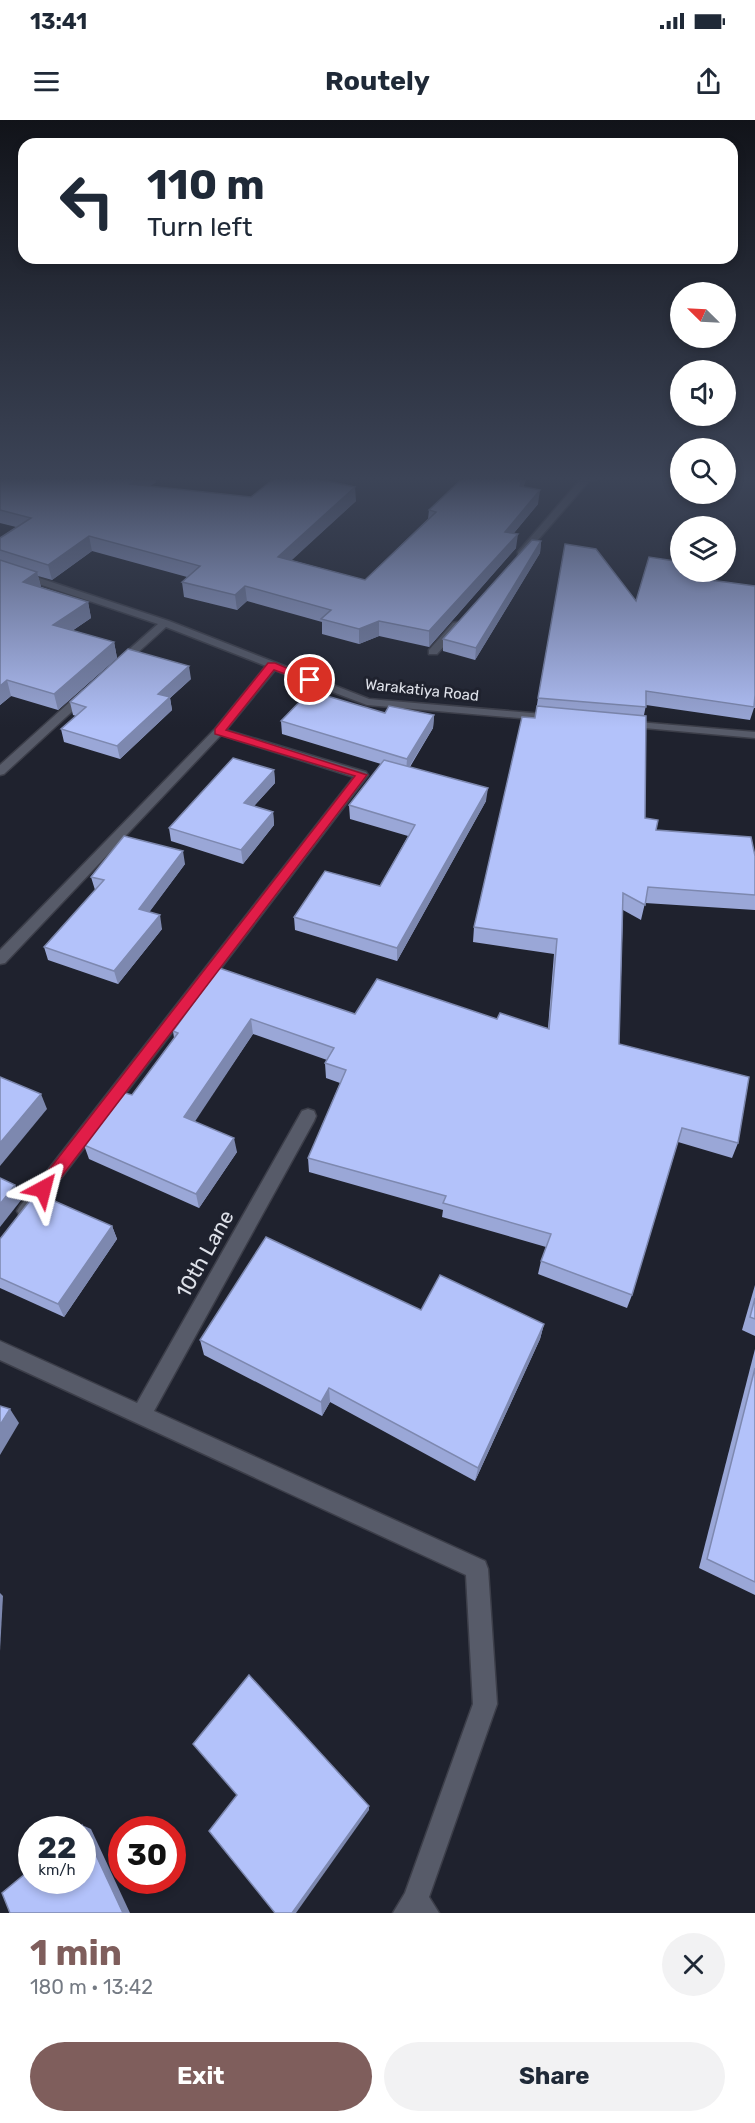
<!DOCTYPE html>
<html lang="en">
<head>
<meta charset="utf-8">
<style>
	:root { --surface:#fff; --page:#f2f2f3; --text:#1f2937; --muted:#747a83; --accent:#7f5e5c }
	body { margin:0; font-family:Rubik,sans-serif; background:var(--page); color:var(--text); height:100vh; display:flex; flex-direction:column; font-size:22px; white-space:nowrap }
	* { box-sizing:border-box; margin:0 }
	p { font-size:20px; color:var(--muted) }
	.icon { flex:none; width:33px; height:33px; fill:none; stroke:currentColor; stroke-width:2; stroke-linecap:round; stroke-linejoin:round }
	.map { position:relative; height:1793px; overflow:hidden }
	.side { display:flex; flex-direction:column; background:var(--surface); flex:1 }
	.side>* { flex:none }
	.guide { position:absolute; left:18px; top:18px; width:720px; height:126px; border-radius:18px; box-shadow:0 3px 9px #0003; background:#fff; color:var(--text); overflow:hidden }
	.needle { width:39px; rotate:294deg }
	.buttons { position:absolute; left:670px; top:162px; display:grid; gap:12px }
	.buttons a { display:grid; place-items:center; width:66px; height:66px; border-radius:50%; background:var(--surface); box-shadow:0 3px 9px #0003; font-size:30px }
	.speed { position:absolute; left:18px; top:1696px; display:flex; gap:12px; font-size:30px; font-weight:700; text-align:center }
	.speed>* { display:grid; place-content:center; width:78px; height:78px; border-radius:50%; background:var(--surface); box-shadow:0 3px 9px #0003; line-height:1 }
	.speed small { font-size:15px; font-weight:400 }
	.speed .limit { border:9px solid #d22; background:#fff; color:#111 }
	.pin { position:absolute; display:grid; place-items:center; width:51px; height:51px; color:#fff; margin:-26px; border:3px solid #fff; border-radius:50%; box-shadow:0 2px 6px #0007 }
	.me { position:absolute; width:66px; margin:-33px; rotate:38deg; stroke-linejoin:round; filter:drop-shadow(0 0 4px #0008) }
	.turn { display:flex; align-items:center; gap:21px; height:126px; padding:0 30px; font-size:27px }
	.turn .icon { width:78px; height:78px; stroke-width:2.5 }
	.turn b { display:block; font-size:42px; line-height:51px }
	.round { display:grid; place-items:center; flex:none; width:63px; height:63px; border-radius:32px; background:var(--page) }
	.overview { display:flex; align-items:center; justify-content:space-between; height:102px; padding:0 30px }
	h1 { font-size:36px; font-weight:700; line-height:45px; color:var(--accent) }
	.cta { display:flex; gap:12px; margin-top:auto; padding:12px 30px }
	.cta a { flex:1; height:69px; border-radius:36px; background:var(--accent); color:#fff; font-size:24px; font-weight:700; line-height:69px; text-align:center }
	.cta a+a { background:var(--page); color:var(--text) }
	.status { display:flex; justify-content:space-between; align-items:center; height:42px; padding:0 30px; background:var(--surface); direction:ltr }
	.status svg { height:16px; fill:currentColor }
	header { display:flex; justify-content:space-between; align-items:center; height:78px; padding:0 30px; background:var(--surface); font-size:27px; font-weight:700 }
	.map>svg:first-child { display:block }
	.lines { fill:none; stroke-linecap:round; stroke-linejoin:round }
	.minor-casing { stroke:#3c3e49; stroke-width:3 }
	.minor { fill:#575b69; fill-rule:evenodd }
	.wall { fill:#9aa7d7 }
	.shaded-wall { fill:#7d88af }
	.building { fill:#b3c2fa; stroke:#7d88af; stroke-width:1.5 }
	.route { fill:#e11d48; stroke:#92132f; stroke-width:1.5 }
	.labels { text-anchor:middle; stroke-width:6; stroke-linejoin:round; paint-order:stroke }
	.far-street-label { font-size:15px; fill:#dee1e9; stroke:#1f222e }
	.near-street-label { font-size:21px; fill:#dee1e9; stroke:#1f222e }
</style>
</head>
<body>
<div class="status"><b>13:41</b><svg viewBox="0 0 49 12"><path d="M0 12V9h3v3zM5 12V6h3v6zM10 12V3h3v9zM15 12V0h3v12zM26 1h20v11H26zM47 4h2v5h-2z"/></svg></div>
<header><svg class="icon" aria-label="menu" viewBox="0 0 24 24"><path d="M4 6h16M4 12h16M4 18h16"/></svg>Routely<svg class="icon" aria-label="share" viewBox="0 0 24 24"><path d="M12 15V3M7 8l5-5 5 5M5 13v7h14v-7"/></svg></header>
<div class="map">
<svg width="755" height="1793" viewBox="0 0 755 1793">
	<rect width="100%" height="100%" fill="#1f222e"/>
	<g class="lines">
		<defs>
			<g id="minor">
				<path d="M574 357H607L589 361 524 436H518V432L580 360Z"/>
				<path d="M0 445 169 501 369 579 555 595 561 598 555 601 367 585 275 550 226 610 366 652 368 655 32 1096 26 1099 20 1096 17 1091 20 1086 354 657 221 615 5 843 0 844V830L215 609 266 546 166 507 124 545H116V541L158 504 0 451Z"/>
				<path d="M457 502 461 503V507L437 534H429V530L453 503Z"/>
				<path d="M86 570 90 571V575L4 654 0 655V645L82 571Z"/>
				<path d="M626 601 755 612V618L622 606 620 604Z"/>
				<path d="M308 989 314 991 316 996 314 1001 154 1291 485 1441 488 1449 497 1584 429 1777 439 1793H393L405 1773 473 1584 466 1455 0 1240V1221L137 1283 302 991Z"/>
			</g>
		</defs>
		<use href="#minor" class="minor-casing"/>
		<use href="#minor" class="minor"/>
	</g>
	<g class="wall">
		<path d="M0 357 156 362 150 366 251 377 356 381 291 440 365 460 428 399 429 390 523 367 538 384 514 413 516 428 429 527 379 516 359 524 322 514V502L247 481 237 490 184 477 182 462 187 457 92 431 52 460 38 456 41 467 88 482 91 498 72 511 114 522 117 538 58 590 11 576 0 585V418L16 407 0 403Z"/>
		<path d="M541 421 540 433 475 540 443 531V519Z"/>
		<path d="M688 457 755 466V588H754L750 600 646 585 644 595 645 698 656 710 755 736V790L645 783 641 800 623 790 619 924 738 1023 732 1038 678 1022 632 1175 627 1188 538 1154 541 1141 546 1127 442 1097 443 1090 309 1052 308 1038 340 963 326 958 325 943 327 940 253 914 194 1001 237 1032 199 1088 89 1039 84 1025 132 975 174 918 173 911 219 848 355 894 497 899 548 908 554 834 473 822 474 807 535 598 538 578 636 481Z"/>
		<path d="M191 559 170 578 172 590 120 639 64 622 61 609 76 596 73 595 70 582Z"/>
		<path d="M434 595 433 608 410 647 486 681 397 841 295 810 294 797 380 766 408 716 350 699 349 685 381 644 282 614 281 601Z"/>
		<path d="M274 650 275 663 254 686 273 692 274 705 243 744 171 721 169 708Z"/>
		<path d="M185 744 149 792 162 809 118 864 48 840 44 827 95 770 91 757Z"/>
		<path d="M112 1106 117 1119 64 1197 0 1168V1119Z"/>
		<path d="M755 1165V1216L742 1210Z"/>
		<path d="M421 1190 544 1204 540 1219 475 1361 330 1282 322 1296 204 1235 200 1220Z"/>
		<path d="M755 1229V1475L699 1448Z"/>
	</g>
	<g class="shaded-wall">
		<path d="M141 357H155L156 362 132 378 130 364Z"/>
		<path d="M523 357H527L519 380 520 366Z"/>
		<path d="M355 367 356 381 279 452 278 437Z"/>
		<path d="M540 370 538 384 503 426 505 412Z"/>
		<path d="M518 414 516 428 429 527V511Z"/>
		<path d="M89 416 92 431 52 460 48 445Z"/>
		<path d="M541 421 540 433 475 540 476 528Z"/>
		<path d="M37 452 41 467 23 462Z"/>
		<path d="M245 466 247 481 237 490 235 475Z"/>
		<path d="M88 482 91 498 57 521 53 505Z"/>
		<path d="M379 501V516L359 524V509Z"/>
		<path d="M114 522 117 538 58 590 54 574Z"/>
		<path d="M189 546 191 559 170 578 172 590 120 639 117 626 158 574Z"/>
		<path d="M7 560 11 576 0 585V566Z"/>
		<path d="M434 595 433 608 406 652 407 639Z"/>
		<path d="M274 650 275 663 245 696 244 683Z"/>
		<path d="M488 668 486 681 397 841V828Z"/>
		<path d="M273 692 274 705 243 744 241 730Z"/>
		<path d="M183 731 185 744 142 802 139 789Z"/>
		<path d="M160 795 162 809 118 864 114 851Z"/>
		<path d="M251 899 253 914 188 1012 184 997Z"/>
		<path d="M41 974 47 989 0 1046V1023Z"/>
		<path d="M234 1018 237 1032 199 1088 196 1074Z"/>
		<path d="M15 1065 22 1079 0 1107V1084Z"/>
		<path d="M112 1106 117 1119 64 1197 58 1184Z"/>
		<path d="M544 1204 540 1219 475 1361 478 1348Z"/>
		<path d="M329 1268 330 1282 322 1296 321 1282Z"/>
		<path d="M10 1289 19 1303 0 1335V1305Z"/>
		<path d="M0 1473 3 1476 0 1531Z"/>
		<path d="M369 1686V1690L296 1793H292Z"/>
		<path d="M82 1705 91 1709 130 1793H123Z"/>
	</g>
	<g class="building">
		<path d="M0 357H141L130 364 251 377 276 357H308L355 367 278 437 365 460 436 392 429 390 464 357H523L520 366 540 370 505 412 518 414 429 511 379 501 359 509 321 499 331 490 245 466 235 475 182 462 200 446 89 416 48 445 0 430V418L31 398 0 390Z"/>
		<path d="M532 420 541 421 476 528 443 519Z"/>
		<path d="M565 424 596 429 636 481 649 437 681 442V452H689L688 457 755 466V575L754 587 646 571V587L538 578Z"/>
		<path d="M0 440 37 452 23 462 88 482 53 505 114 522 54 574 7 560 0 566Z"/>
		<path d="M128 529 189 546 158 574 170 577 117 626 61 609 86 587 70 582Z"/>
		<path d="M310 571 385 593 389 586 434 595 407 639 281 601Z"/>
		<path d="M537 586 646 596 645 698 658 700 656 710 751 717 755 736V775L648 767 645 785 623 773 619 924 749 957 738 1023 682 1008 632 1175 541 1141 551 1114 443 1083 446 1076 308 1038 346 950 325 943 334 928 251 899 184 997 234 1018 196 1074 84 1025 125 973 132 975 178 913 173 911 219 848 355 894 377 859 497 899 500 893 549 909 557 819 474 807 522 597 535 598Z"/>
		<path d="M233 638 274 650 244 683 273 692 241 730 169 708Z"/>
		<path d="M384 640 488 668 397 828 294 797 325 751 380 766 415 705 349 685Z"/>
		<path d="M124 716 183 731 139 789 160 795 114 851 44 827 104 760 91 757Z"/>
		<path d="M0 957 41 974 0 1023Z"/>
		<path d="M0 1058 15 1065 0 1084Z"/>
		<path d="M36 1073 112 1106 58 1184 0 1158V1119Z"/>
		<path d="M266 1117 421 1190 440 1155 544 1204 478 1348 329 1268 321 1282 200 1220Z"/>
		<path d="M755 1178V1199L750 1197Z"/>
		<path d="M755 1248V1462L707 1439Z"/>
		<path d="M0 1286 10 1289 0 1305Z"/>
		<path d="M249 1555 369 1686 292 1793H275L209 1711 237 1675 193 1624Z"/>
		<path d="M82 1705 123 1793H10L2 1773 32 1748V1761H82V1710H76Z"/>
	</g>
	<linearGradient id="sky" x2="0" y2="1"><stop stop-color="#111319"/><stop offset="0.59" stop-color="#3c4457"/><stop offset="1" stop-color="#3c4457" stop-opacity="0"/></linearGradient>
	<rect width="755" height="608" fill="url(#sky)"/>
	<path class="route" d="M268 543H275L315 560 307 562 274 550 226 610 367 655 49 1073 43 1075 38 1073 36 1069 38 1064 355 656 215 614V609Z"/>
	<g class="labels">
		<g class="far-street-label">
			<text transform="translate(422 570) rotate(6)" y="5">Warakatiya Road</text>
		</g>
		<g class="near-street-label">
			<text transform="translate(205 1134) rotate(-61)" y="7">10th Lane</text>
		</g>
	</g>
</svg>
<div class="buttons">
<a><svg class="needle" viewBox="-14 -14 28 28"><path d="M0-13l5 13h-10z" fill="#e53935"/><path d="M0 13l5-13h-10z" fill="#747a83"/></svg></a>
<a><svg class="icon" aria-label="sound" viewBox="0 0 24 24"><path d="M4 9h4l5-4v14l-5-4H4zM17 9q2 3 0 6"/></svg></a>
<a><svg class="icon" aria-label="search" viewBox="0 0 24 24"><circle cx="10" cy="10" r="6"/><path d="M15 15l6 6"/></svg></a>
<a><svg class="icon" aria-label="layers" viewBox="0 0 24 24"><path d="M12 4l9 5-9 5-9-5zM3 14l9 5 9-5"/></svg></a>
</div>
<div class="speed"><div>22<small>km/h</small></div><div class="limit">30</div></div>
<div class="pin" style="left:310px;top:560px;background:#d93025"><svg class="icon" aria-label="arrive" viewBox="0 0 24 24"><path d="M6 21V4h12l-3 4 3 4H6"/></svg></div>
<svg class="me" style="left:43px;top:1069px" viewBox="-20 -20 40 40"><path d="M0-17L14 15 0 8-14 15z" fill="#e11d48" stroke="#fff" stroke-width="4"/></svg>
<div class="guide">
<div class="turn"><svg class="icon" aria-label="left" viewBox="0 0 24 24"><path d="M17 20v-9H6M10 6l-5 5 5 5"/></svg><div><b>110 m</b>Turn left</div></div>
</div>
</div>
<section class="side">
<div class="overview"><div><h1>1 min</h1><p>180 m · 13:42</p></div><a class="round"><svg class="icon" aria-label="close" viewBox="0 0 24 24"><path d="M6 6l12 12M18 6L6 18"/></svg></a></div>
<div class="cta"><a>Exit</a><a>Share</a></div>
</section>
</body>
</html>
